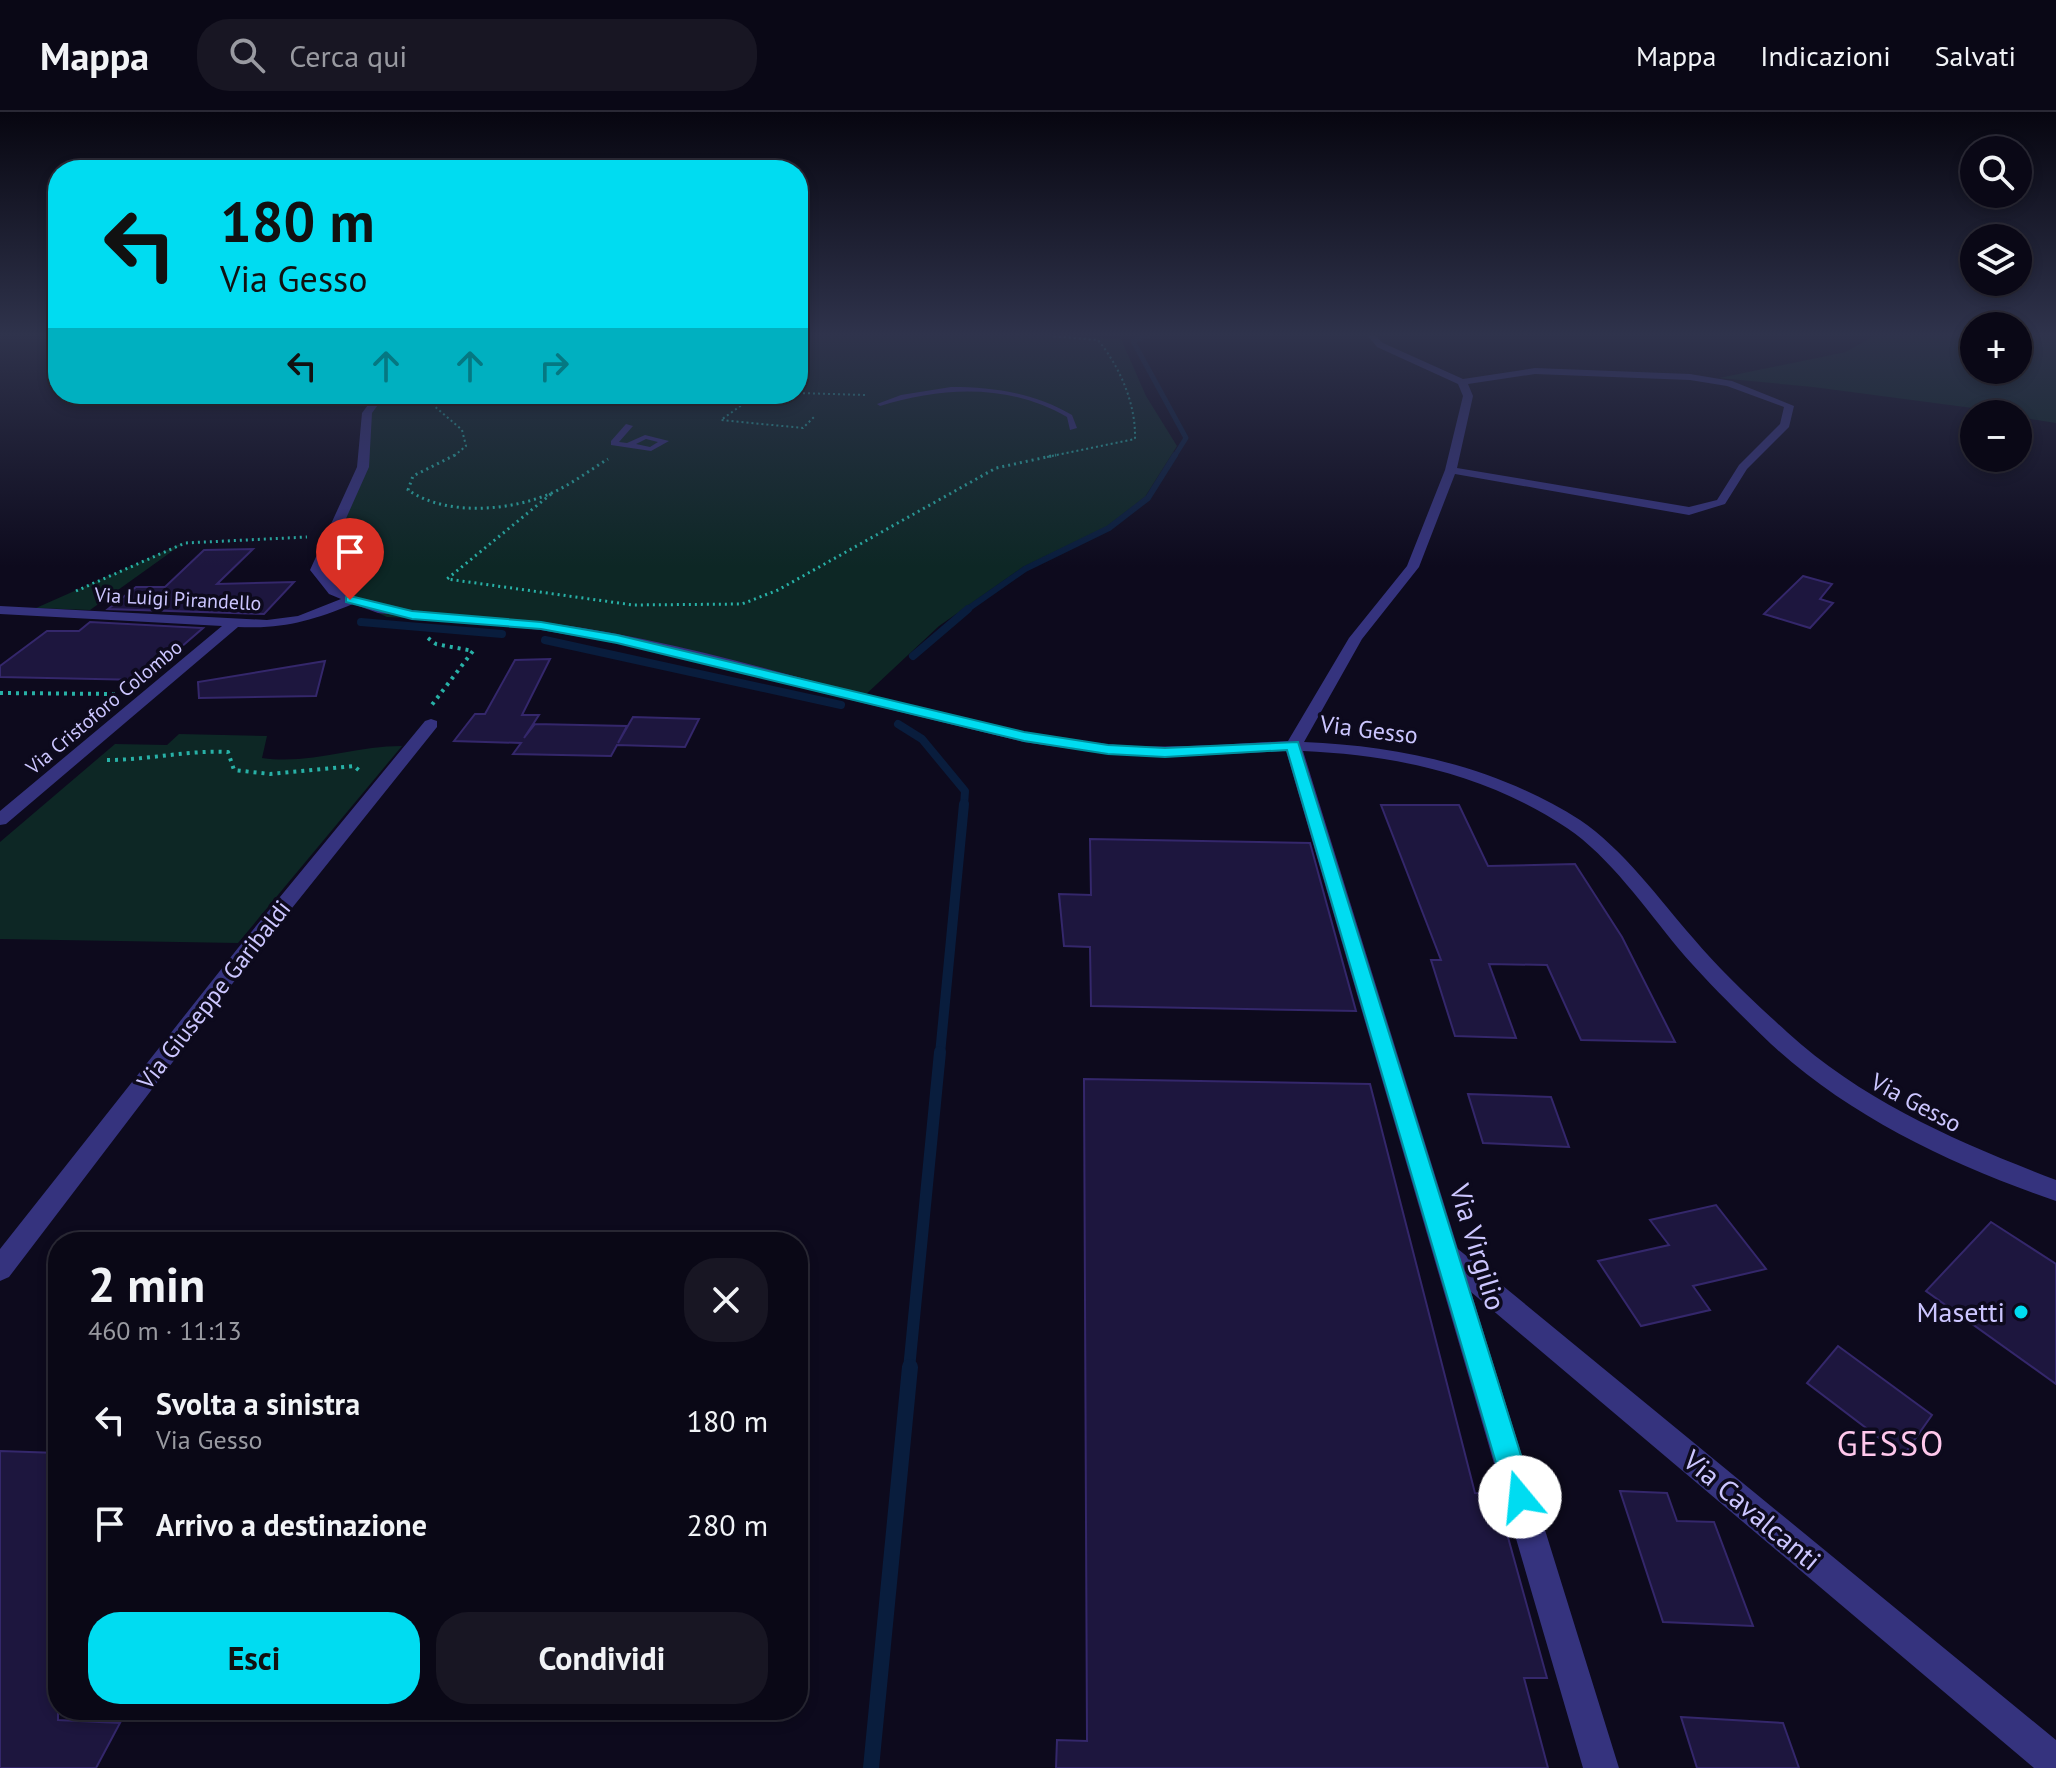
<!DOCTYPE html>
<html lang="it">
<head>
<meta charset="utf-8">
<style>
	:root { --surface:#0a0816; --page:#181623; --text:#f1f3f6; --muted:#999aa1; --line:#2a2935; --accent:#00dcf1 }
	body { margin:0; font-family:"PT Sans",sans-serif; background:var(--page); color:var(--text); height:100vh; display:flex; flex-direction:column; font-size:30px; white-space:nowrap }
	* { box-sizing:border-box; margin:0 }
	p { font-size:26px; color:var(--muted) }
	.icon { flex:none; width:44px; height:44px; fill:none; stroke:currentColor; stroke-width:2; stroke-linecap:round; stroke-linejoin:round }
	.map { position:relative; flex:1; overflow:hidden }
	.side { position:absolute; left:48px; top:1120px; width:760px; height:488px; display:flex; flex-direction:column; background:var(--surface); border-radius:32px; box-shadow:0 4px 12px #0003,0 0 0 2px var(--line) }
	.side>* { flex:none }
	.banner { position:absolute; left:48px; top:48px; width:760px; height:244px; border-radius:32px; box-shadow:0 4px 12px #0003,0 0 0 2px var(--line); background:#00dcf1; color:#111; overflow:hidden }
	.tools { position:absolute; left:1960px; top:24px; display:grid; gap:16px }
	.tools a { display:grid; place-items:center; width:72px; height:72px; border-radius:50%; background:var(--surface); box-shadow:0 4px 12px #0003,0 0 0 2px var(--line); font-size:40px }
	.pin { position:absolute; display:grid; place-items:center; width:68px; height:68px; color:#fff; margin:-82px -34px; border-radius:50% 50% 50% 0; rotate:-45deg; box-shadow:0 0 8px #0007 }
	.pin .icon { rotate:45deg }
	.me { position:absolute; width:88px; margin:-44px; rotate:343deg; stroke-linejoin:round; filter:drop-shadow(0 0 6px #0008) }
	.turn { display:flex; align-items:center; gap:28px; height:168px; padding:0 40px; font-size:36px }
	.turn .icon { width:104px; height:104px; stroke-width:2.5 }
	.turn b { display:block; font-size:56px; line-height:68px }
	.lanes { display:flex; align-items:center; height:76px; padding:0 40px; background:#0003; justify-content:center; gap:40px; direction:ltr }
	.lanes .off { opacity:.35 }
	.round { display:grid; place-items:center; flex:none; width:84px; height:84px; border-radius:32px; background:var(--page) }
	.summary { display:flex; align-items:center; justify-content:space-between; height:136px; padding:0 40px }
	h1 { font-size:48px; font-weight:700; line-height:60px }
	.primary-button { display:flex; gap:16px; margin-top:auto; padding:16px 40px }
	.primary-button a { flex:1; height:92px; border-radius:32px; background:var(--accent); color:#111; font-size:32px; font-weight:700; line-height:92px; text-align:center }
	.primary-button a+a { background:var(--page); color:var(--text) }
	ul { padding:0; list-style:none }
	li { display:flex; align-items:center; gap:24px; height:104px; padding:0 40px }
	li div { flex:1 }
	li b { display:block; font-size:30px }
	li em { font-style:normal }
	header { display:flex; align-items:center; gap:48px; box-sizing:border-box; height:112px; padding:0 40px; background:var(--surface); border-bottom:2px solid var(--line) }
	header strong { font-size:38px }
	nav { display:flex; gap:44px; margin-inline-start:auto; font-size:28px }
	.search { width:560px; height:72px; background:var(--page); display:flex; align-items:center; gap:20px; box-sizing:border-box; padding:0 28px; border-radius:32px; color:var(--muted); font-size:30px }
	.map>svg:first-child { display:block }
	.green { fill:#0d2725 }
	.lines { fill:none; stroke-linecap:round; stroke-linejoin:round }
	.stream-far5 { stroke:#091d3d; stroke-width:5 }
	.stream-far4 { stroke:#091d3d; stroke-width:6 }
	.stream-far3 { stroke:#091d3d; stroke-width:8 }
	.stream-far2 { stroke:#091d3d; stroke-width:10 }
	.stream-far1 { stroke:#091d3d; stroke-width:12 }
	.stream { stroke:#091d3d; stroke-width:16 }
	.building { fill:#1d163e; stroke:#34276b; stroke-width:2 }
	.path-far2 { stroke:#28b1a7; stroke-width:2; stroke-dasharray:2 3; stroke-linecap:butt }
	.path-far1 { stroke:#28b1a7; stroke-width:3; stroke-dasharray:2 4; stroke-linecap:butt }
	.path { stroke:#28b1a7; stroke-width:4; stroke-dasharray:3 5; stroke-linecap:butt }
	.lane { fill:#35337e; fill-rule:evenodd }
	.street { fill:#35337e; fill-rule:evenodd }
	.route { fill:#00dcf1; stroke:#008f9d; stroke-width:2 }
	.poi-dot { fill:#00dcf1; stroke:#0d0a1d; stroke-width:3 }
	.labels { text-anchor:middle; stroke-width:7; stroke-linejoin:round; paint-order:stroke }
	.far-street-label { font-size:20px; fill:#ccc6ff; stroke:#0d0a1d }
	.street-label { font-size:24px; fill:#ccc6ff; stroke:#0d0a1d }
	.near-street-label { font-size:28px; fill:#ccc6ff; stroke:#0d0a1d }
	.near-poi-label { font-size:28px; fill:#ccc6ff; stroke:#0d0a1d; text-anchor:end }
	.near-quarter-label { font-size:34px; letter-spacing:2px; fill:#ffc8ec; stroke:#0d0a1d }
</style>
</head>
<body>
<header>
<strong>Mappa</strong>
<div class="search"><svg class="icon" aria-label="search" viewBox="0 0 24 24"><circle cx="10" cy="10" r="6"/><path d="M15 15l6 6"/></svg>Cerca qui</div>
<nav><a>Mappa</a><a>Indicazioni</a><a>Salvati</a></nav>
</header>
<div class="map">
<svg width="2056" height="1656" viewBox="0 0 2056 1656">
	<rect width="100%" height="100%" fill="#0d0a1d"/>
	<g class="green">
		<path d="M798 224H1069L1121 227 1146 284 1177 334 1145 385 1106 415 1023 455 939 514 862 586 604 525 528 512 387 505 337 482 324 450 355 370 368 291 378 282H798Z"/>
		<path d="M1873 224H1974V258H2018V224H2056V311L2018 305V302L1813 275 1719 266 1846 240Z"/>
		<path d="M185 430 90 498 35 496H36Z"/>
		<path d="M179 622 267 624 262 646C309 653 354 634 402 634L238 831 0 827V730L115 632 167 633Z"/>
	</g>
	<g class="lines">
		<path class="stream-far5" d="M1147 224 1133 229 1186 326 1174 345"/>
		<path class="stream-far4" d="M965 499 1025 457 1109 416 1148 386 1175 343"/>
		<g class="stream-far3">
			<path d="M361 510 502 522"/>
			<path d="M545 528 841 593"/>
			<path d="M913 544 968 497"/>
			<path d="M898 612 922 627 965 679 964 694"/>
		</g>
		<path class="stream-far2" d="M940 942 964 692"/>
		<path class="stream-far1" d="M909 1257 940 940"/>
		<path class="stream" d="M871 1656 910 1255"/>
	</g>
	<g class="building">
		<path d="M253 437 217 472 294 470 264 502 108 497 136 475H165L204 438Z"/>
		<path d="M1803 464 1832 472 1820 487 1833 491 1810 516 1764 502Z"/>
		<path d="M90 510 203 516 143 568 0 565V554L47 519H79Z"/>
		<path d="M550 547 522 603H539L524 626 535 612 627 614 618 631 633 605 699 607 685 635 617 633 611 644 513 642 521 631 454 629 475 602H485L515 548Z"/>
		<path d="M325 549 316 584 199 586 198 570Z"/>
		<path d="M1381 693H1459L1488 754 1575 752 1622 825 1675 930 1581 928 1547 853 1489 852 1516 926 1455 924 1431 848H1441Z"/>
		<path d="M1090 727 1310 731 1356 899 1091 894 1090 835 1064 834 1059 782 1091 783Z"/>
		<path d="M1084 967 1370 972 1475 1381 1496 1382 1547 1566H1524L1548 1656H1056L1057 1628 1087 1629Z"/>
		<path d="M1468 982 1551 985 1569 1035 1483 1031Z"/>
		<path d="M1716 1093 1766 1157 1693 1174 1710 1198 1641 1214 1598 1149 1669 1133 1650 1108Z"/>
		<path d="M1991 1110 2056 1152V1272L1926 1179Z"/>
		<path d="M1838 1234 1932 1303 1903 1344 1807 1271Z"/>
		<path d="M0 1339 58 1341V1608L120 1611 96 1656H0Z"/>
		<path d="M1620 1379 1667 1381 1677 1409 1714 1410 1753 1514 1663 1510Z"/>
		<path d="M1681 1605 1783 1611 1799 1656H1697Z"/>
	</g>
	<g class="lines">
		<g class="path-far2">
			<path d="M798 281 865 283"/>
			<path d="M434 282 432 292 462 318 466 334 453 345"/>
			<path d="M757 282 721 308 803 316 815 304"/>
			<path d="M1047 345 1135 327C1136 292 1120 255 1098 228L1050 224"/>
		</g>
		<g class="path-far1">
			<path d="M455 343 413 364 408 378C447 405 512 399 554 380 573 371 590 358 608 347"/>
			<path d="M551 382 447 467 633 493 742 492 778 478 996 356 1056 343"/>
			<path d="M76 479 185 431 307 425"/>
		</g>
		<g class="path">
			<path d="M428 526 436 532 473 539 431 594"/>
			<path d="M0 581 115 582"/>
			<path d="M107 648C149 648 187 638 228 640L234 658 270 662 354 654 362 661"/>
		</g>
		<g class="lane">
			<path d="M951 275C994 275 1034 281 1072 303L1077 316 1070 318 1067 305C1008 271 942 275 880 294L877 292 901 283Z"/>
			<path d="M626 312 633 314 619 330 627 331 645 323 669 329 651 339 611 333V329ZM646 327 658 330 650 335 636 332Z"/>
		</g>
		<g class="street">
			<path d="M1368 224H1376L1383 231 1463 267 1535 256 1690 262 1732 269 1794 294 1789 315 1747 357 1725 392 1689 403 1455 362 1419 455 1362 527 1304 630C1401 634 1497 655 1580 708 1622 736 1660 788 1693 826 1721 859 1755 891 1787 920 1865 991 1960 1031 2056 1068V1089C1954 1054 1851 1006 1771 932 1740 902 1706 869 1678 836 1646 797 1609 744 1567 716 1488 663 1396 643 1303 639L1458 1137 2056 1628V1656H2034L1471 1180 1619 1656H1583L1286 639 1165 645 1108 642 1024 630 617 531 541 518 378 501 353 492C311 509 284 517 238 515L6 712 0 713V699L222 514 0 502V494L267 508 298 504 341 487 329 482 310 458 357 355 362 301 376 282H386L372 301 369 355 323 458C327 463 333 472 338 476 374 502 476 503 522 508 720 528 908 610 1106 632 1167 638 1228 632 1288 629L1349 526 1407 454 1445 358 1463 284 1458 272 1377 235ZM1535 262 1690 268 1727 274 1784 295 1780 312 1739 353 1717 388 1689 395 1457 356 1473 284 1468 272Z"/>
			<path d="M431 607 437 609V615L252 846 9 1165 0 1169V1137L238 836 425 609Z"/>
		</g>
	</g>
	<linearGradient id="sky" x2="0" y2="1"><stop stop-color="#070610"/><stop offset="0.49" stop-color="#2f334c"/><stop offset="1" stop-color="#2f334c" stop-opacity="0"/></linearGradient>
	<rect width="2056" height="455" fill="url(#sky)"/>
	<path class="route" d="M350 484 412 499 541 510 617 523 1024 620 1108 633 1165 636 1298 630 1534 1385 1530 1395 1520 1399 1510 1395 1506 1385 1287 638 1165 645 1108 642 1024 629 617 531 541 517 412 507 346 490V485Z"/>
	<circle class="poi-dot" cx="2021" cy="1200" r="8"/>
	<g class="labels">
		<g class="far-street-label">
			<text transform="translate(178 487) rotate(3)" y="7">Via Luigi Pirandello</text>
			<text transform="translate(104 595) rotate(-40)" y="7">Via Cristoforo Colombo</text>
		</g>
		<g class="street-label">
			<text transform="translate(1369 618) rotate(7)" y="8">Via Gesso</text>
			<text transform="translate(214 883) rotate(-52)" y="8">Via Giuseppe Garibaldi</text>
			<text transform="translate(1916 991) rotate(28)" y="8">Via Gesso</text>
		</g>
		<g class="near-street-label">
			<text transform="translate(1478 1135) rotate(73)" y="10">Via Virgilio</text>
			<text transform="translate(1752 1398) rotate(40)" y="10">Via Cavalcanti</text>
		</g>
		<g class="near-poi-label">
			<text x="2005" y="1210">Masetti</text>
		</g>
		<g class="near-quarter-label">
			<text x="1891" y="1344">GESSO</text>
		</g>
	</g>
</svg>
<div class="tools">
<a><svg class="icon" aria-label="search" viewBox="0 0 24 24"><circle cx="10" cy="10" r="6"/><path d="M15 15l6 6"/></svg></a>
<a><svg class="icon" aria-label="layers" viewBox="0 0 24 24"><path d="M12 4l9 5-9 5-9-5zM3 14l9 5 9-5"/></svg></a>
<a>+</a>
<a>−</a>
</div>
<div class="pin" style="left:350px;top:488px;background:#d93025"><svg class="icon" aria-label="arrive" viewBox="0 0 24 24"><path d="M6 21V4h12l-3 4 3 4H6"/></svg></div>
<svg class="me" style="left:1520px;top:1385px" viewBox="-20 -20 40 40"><circle r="19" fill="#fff"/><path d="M0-13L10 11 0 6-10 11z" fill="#00dcf1"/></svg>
<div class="banner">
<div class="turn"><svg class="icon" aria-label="left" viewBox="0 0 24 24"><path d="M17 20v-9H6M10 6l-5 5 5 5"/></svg><div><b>180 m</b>Via Gesso</div></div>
<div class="lanes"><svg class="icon" aria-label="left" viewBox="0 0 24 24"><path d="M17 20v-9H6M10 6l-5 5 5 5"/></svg><svg class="icon off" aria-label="ahead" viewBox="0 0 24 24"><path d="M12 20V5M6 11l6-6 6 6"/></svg><svg class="icon off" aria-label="ahead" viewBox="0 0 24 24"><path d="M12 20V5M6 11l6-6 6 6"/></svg><svg class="icon off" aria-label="right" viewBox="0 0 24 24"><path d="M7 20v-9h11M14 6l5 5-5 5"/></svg></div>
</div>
<section class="side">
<div class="summary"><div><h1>2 min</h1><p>460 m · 11:13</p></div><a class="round"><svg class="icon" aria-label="close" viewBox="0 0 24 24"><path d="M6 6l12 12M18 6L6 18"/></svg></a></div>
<ul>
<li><svg class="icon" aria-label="left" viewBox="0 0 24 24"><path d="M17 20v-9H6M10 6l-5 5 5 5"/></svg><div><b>Svolta a sinistra</b><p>Via Gesso</p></div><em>180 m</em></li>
<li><svg class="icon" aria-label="arrive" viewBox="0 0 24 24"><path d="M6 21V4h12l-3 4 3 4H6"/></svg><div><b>Arrivo a destinazione</b></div><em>280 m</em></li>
</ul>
<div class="primary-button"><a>Esci</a><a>Condividi</a></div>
</section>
</div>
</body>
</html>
